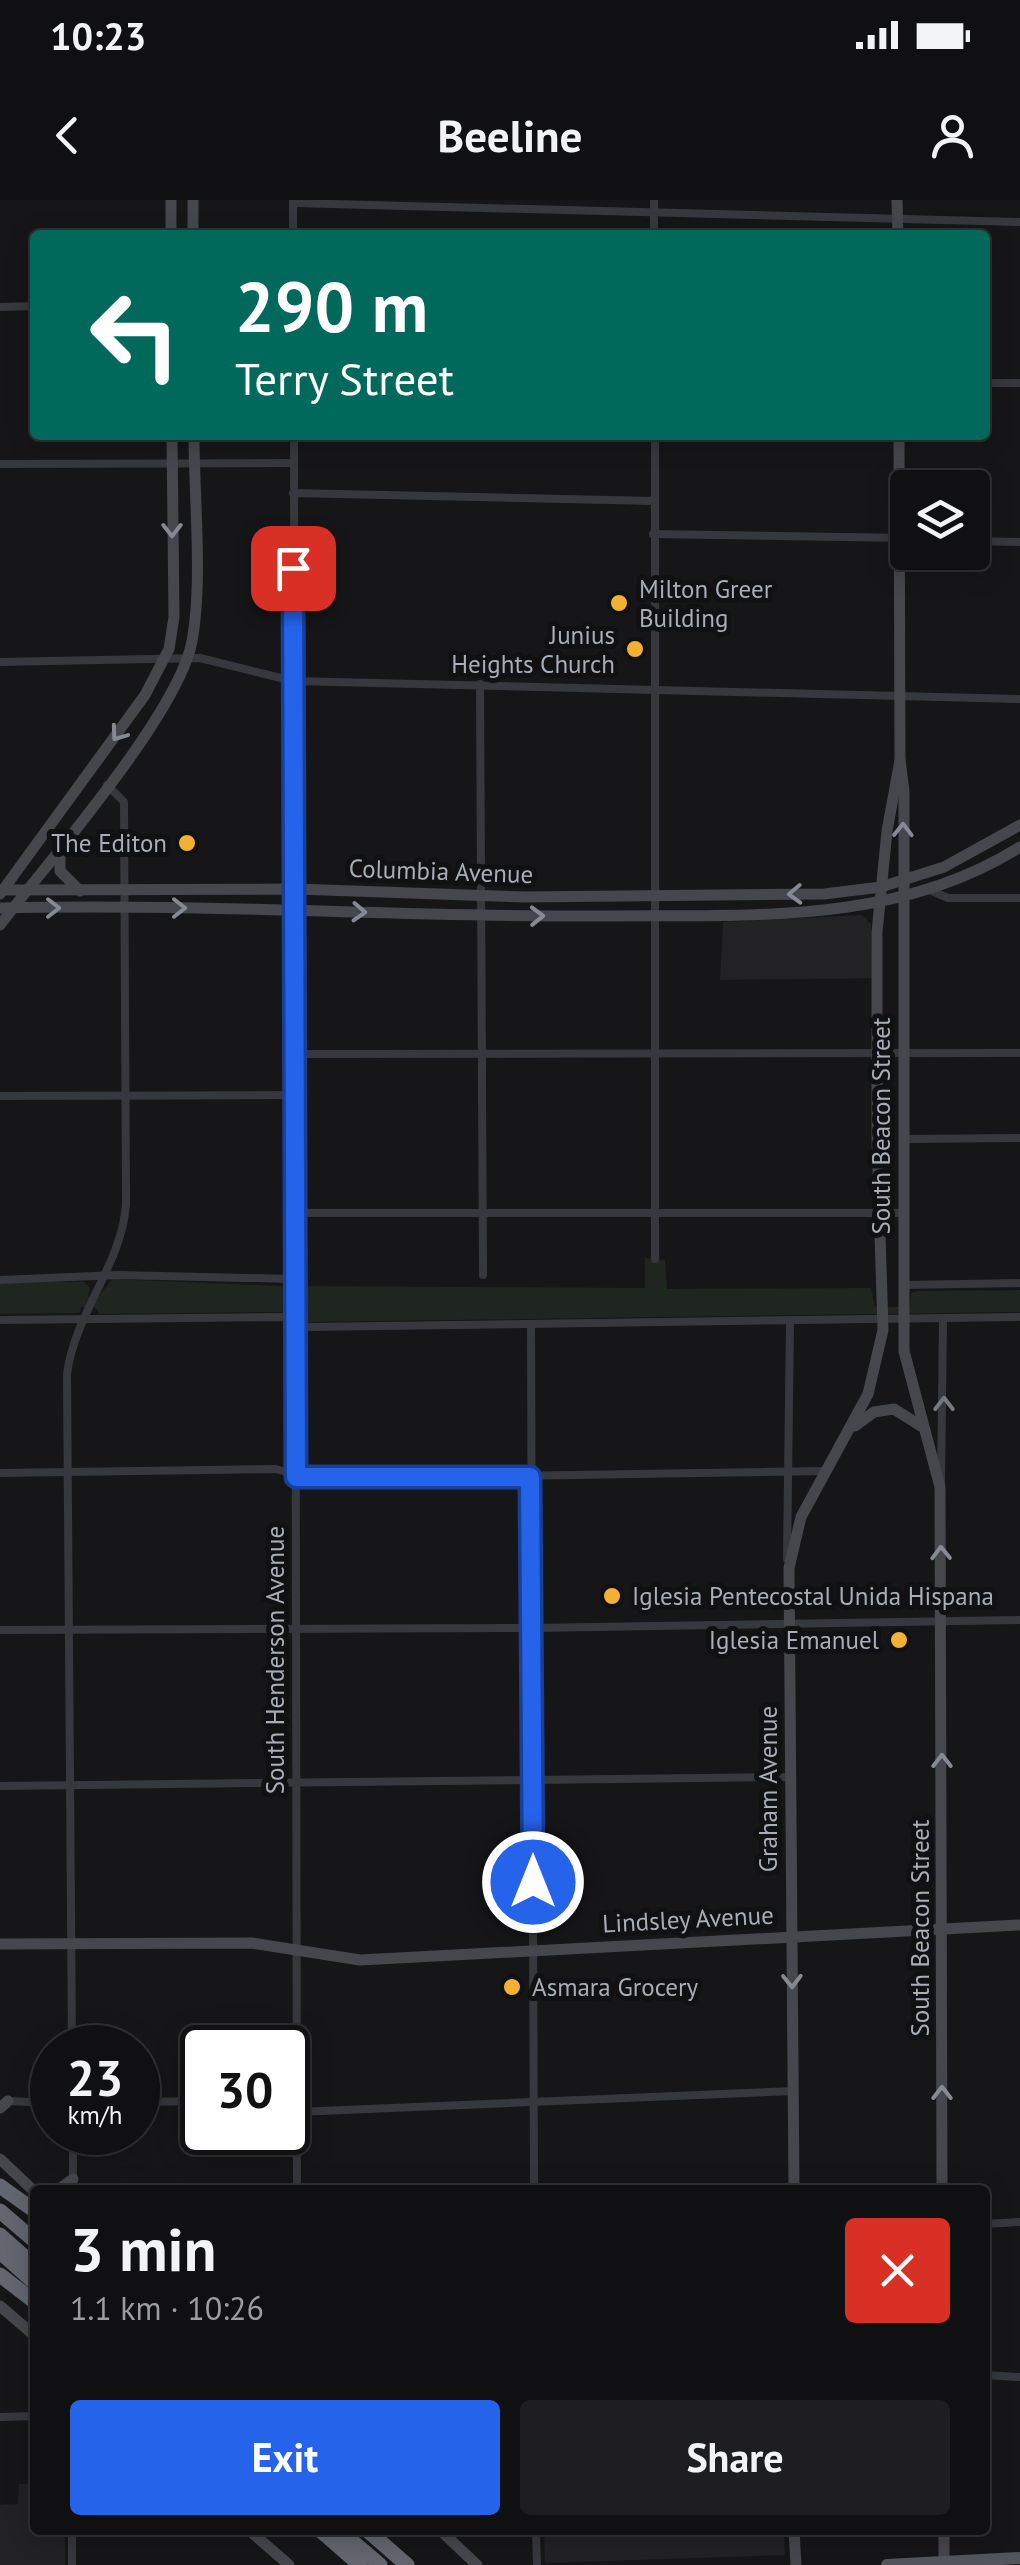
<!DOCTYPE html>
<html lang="en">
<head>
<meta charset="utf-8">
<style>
	:root { --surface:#101012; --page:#1e1e20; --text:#f1f3f6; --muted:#9c9d9f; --line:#303032; --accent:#2563eb }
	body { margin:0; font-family:"PT Sans",sans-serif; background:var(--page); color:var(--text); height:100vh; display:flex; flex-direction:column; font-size:38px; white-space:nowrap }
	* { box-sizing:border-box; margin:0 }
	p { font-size:32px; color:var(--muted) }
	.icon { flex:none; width:55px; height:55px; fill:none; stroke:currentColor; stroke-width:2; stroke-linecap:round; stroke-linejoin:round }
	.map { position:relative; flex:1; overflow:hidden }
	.drawer { position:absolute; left:30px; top:1985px; width:960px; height:350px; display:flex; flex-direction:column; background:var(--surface); border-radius:10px; box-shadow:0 5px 25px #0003,0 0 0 2px var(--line) }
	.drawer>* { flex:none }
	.top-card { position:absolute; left:30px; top:30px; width:960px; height:210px; border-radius:10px; box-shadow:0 5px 25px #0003,0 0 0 2px var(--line); background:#00695c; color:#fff; overflow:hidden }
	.tools { position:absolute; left:890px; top:270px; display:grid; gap:20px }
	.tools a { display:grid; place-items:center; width:100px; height:100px; border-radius:10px; background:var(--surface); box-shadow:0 5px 25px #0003,0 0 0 2px var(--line); font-size:50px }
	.speed { position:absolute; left:30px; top:1825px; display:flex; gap:20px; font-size:50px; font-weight:700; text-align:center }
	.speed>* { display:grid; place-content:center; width:130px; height:130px; border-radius:50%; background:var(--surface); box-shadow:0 5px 25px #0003,0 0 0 2px var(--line); line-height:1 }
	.speed small { font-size:25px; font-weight:400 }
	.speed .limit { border:5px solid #111; border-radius:15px; background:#fff; color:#111 }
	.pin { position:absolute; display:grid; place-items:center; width:85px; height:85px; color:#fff; margin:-42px; border-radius:20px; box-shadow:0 5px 15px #0006 }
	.me { position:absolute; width:110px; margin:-55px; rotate:0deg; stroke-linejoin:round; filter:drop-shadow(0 0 8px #0008) }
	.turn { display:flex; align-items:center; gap:35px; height:210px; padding:0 40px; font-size:45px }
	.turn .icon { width:130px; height:130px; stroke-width:2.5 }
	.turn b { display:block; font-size:70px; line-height:85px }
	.round { display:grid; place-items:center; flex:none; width:105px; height:105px; border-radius:10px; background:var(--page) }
	.overview { display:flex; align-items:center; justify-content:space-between; height:170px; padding:0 40px }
	h1 { font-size:60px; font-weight:800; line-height:75px }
	.primary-button { display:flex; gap:20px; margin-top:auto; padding:20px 40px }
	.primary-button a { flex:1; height:115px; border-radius:10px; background:var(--accent); color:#fff; font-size:40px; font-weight:800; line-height:115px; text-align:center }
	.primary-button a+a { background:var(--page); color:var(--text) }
	.status { display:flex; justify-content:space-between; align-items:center; height:70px; padding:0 50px; background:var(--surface); direction:ltr }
	.status svg { height:28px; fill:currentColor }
	header { display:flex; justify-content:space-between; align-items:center; height:130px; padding:0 40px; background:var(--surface); font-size:45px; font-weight:800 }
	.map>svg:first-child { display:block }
	.built { fill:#222225 }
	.green { fill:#1e261f }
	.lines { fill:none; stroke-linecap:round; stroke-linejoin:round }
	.street { stroke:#37383d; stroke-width:8 }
	.secondary { stroke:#45474d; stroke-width:11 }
	.primary { stroke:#53555c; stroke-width:12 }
	.highway { stroke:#63666e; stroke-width:15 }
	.oneway { stroke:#858993 }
	.oneway2 { stroke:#757881 }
	.route-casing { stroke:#184099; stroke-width:25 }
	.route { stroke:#2563eb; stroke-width:18 }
	.poi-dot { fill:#f2b134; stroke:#111113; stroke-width:4 }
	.labels { text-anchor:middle; stroke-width:10; stroke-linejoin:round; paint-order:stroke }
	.poi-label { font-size:25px; fill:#a8adb8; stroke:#111113; text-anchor:start }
	.street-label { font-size:25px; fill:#a8adb8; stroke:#111113 }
</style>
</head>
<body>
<div class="status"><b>10:23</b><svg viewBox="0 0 49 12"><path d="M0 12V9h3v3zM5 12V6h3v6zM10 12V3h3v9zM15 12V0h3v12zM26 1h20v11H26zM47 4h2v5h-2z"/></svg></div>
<header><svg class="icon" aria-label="back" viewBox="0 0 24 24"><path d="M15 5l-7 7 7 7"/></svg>Beeline<svg class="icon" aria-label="person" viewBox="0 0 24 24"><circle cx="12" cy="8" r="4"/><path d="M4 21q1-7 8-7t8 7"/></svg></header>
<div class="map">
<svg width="1020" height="2365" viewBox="0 0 1020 2365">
	<rect width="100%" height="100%" fill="#161618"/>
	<g class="built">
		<path d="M862 715 871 724 872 778 720 780 723 722Z"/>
		<path d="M19 2284H35V2330H65V2365H0V2305L18 2304Z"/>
		<path d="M544 2330H784L785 2355 545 2363Z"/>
	</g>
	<path class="green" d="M645 1058 665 1060 667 1089 871 1088 875 1107H910L911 1093 917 1091 1020 1090V1112L305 1122 297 1106 281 1112 100 1114 94 1107H82L79 1113 0 1114V1082H84L90 1088 88 1097 99 1096 112 1079 283 1086 287 1096 298 1095 299 1086 645 1088Z"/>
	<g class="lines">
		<g class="street">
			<path d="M293 0V35"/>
			<path d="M654 0V35"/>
			<path d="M293 3 1020 22"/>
			<path d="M0 107 35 106"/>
			<path d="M985 183H1020"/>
			<path d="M294 235 297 1990"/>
			<path d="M655 235V1059"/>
			<path d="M0 264 294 263"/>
			<path d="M293 293 654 301"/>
			<path d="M653 334 908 338"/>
			<path d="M972 341 1020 342"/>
			<path d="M0 462 200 458 293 481 1020 499"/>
			<path d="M480 484 483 1075"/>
			<path d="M932 691 948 698H1020"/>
			<path d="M294 854 1020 853"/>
			<path d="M0 896 294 895"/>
			<path d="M905 939 1020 938"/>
			<path d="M294 1013H905"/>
			<path d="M0 1080 118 1075 293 1079"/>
			<path d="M904 1085 1020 1083"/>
			<path d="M0 1120 283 1117 305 1127 1020 1117"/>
			<path d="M531 1125 534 1990"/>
			<path d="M0 1273 276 1269 310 1279 825 1271"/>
			<path d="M941 1282 943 1120"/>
			<path d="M787 1359 790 1122"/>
			<path d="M0 1430 532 1428 1020 1420"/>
			<path d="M0 1586 791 1577"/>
			<path d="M72 1848 67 1174C75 1113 121 1066 126 1005L124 602 107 585"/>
			<path d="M7 1901 52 1903"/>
			<path d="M138 1902 202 1901"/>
			<path d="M297 1912 793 1891"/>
			<path d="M73 1932V1990"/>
			<path d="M985 2024 1020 2022"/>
			<path d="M985 2175 1020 2177"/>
			<path d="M0 2217 35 2216"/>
			<path d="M72 2330V2365"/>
			<path d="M536 2330 537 2365"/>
		</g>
		<g class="secondary">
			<path d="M171 0V35"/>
			<path d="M193 0V35"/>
			<path d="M897 0 898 35"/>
			<path d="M900 560 904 591V1151L940 1287 942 1990"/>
			<path d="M60 649V671L80 691"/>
			<path d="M0 690 296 689 525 697 824 694 881 687 944 667 1020 625"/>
			<path d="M0 694 145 495 169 449 174 417 172 235"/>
			<path d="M0 708C200 703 400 717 600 716 744 714 893 727 1020 647"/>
			<path d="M0 725C48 662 179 513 192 441 203 381 194 298 194 235"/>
			<path d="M855 1226 874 1212 894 1209 921 1226"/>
			<path d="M0 1744 252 1743 360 1760 1020 1725"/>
			<path d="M0 1908 8 1901"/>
			<path d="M0 1959 35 1992"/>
			<path d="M58 1990 73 1979"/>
			<path d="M794 1990 789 1368 801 1317 868 1194 883 1130 877 939V732L887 631 900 560 899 235"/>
			<path d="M0 2106 35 2136"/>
			<path d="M249 2330 289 2365"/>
			<path d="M440 2330 477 2365"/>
			<path d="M794 2330 796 2365"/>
			<path d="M944 2365V2330"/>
		</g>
		<path class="primary" d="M887 2365 1020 2358"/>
		<g class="highway">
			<path d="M0 1986 35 2011"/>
			<path d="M0 2011 35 2041"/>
			<path d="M0 2035 35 2066"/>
			<path d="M0 2052 35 2083"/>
			<path d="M0 2075 35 2102"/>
			<path d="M320 2330 360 2365"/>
			<path d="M339 2330 380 2365"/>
			<path d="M367 2330 407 2365"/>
		</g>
	</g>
	<defs><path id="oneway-chevron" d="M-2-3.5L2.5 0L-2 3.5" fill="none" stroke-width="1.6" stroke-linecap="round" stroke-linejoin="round" transform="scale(2.5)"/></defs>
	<g class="oneway">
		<use href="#oneway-chevron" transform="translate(172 330) rotate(90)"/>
		<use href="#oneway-chevron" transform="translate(118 534) rotate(126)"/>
		<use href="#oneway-chevron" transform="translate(903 630) rotate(-89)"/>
		<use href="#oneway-chevron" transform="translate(795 694) rotate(178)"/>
		<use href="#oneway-chevron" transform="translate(53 708)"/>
		<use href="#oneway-chevron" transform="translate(179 708)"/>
		<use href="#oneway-chevron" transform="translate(359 712) rotate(3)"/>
		<use href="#oneway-chevron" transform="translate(537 716) rotate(-1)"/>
		<use href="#oneway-chevron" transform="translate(941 1353) rotate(-91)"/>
		<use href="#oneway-chevron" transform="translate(942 1561) rotate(-90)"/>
		<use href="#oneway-chevron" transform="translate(792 1781) rotate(89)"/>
		<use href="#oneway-chevron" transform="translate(942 1893) rotate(-90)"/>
	</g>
	<use class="oneway2" href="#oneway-chevron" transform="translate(944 1204) rotate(-90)"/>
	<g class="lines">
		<defs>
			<path id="route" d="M293 368 296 1277H530L533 1682"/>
		</defs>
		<use href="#route" class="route-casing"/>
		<use href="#route" class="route"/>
	</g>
	<g class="poi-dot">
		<circle cx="619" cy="403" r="10"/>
		<circle cx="635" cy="449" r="10"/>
		<circle cx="187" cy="643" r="10"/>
		<circle cx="612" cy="1396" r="10"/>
		<circle cx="899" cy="1440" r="10"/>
		<circle cx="512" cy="1787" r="10"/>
	</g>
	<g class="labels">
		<g class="poi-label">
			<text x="639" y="398">Milton Greer<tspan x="639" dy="29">Building</tspan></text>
			<text x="615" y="444" text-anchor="end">Junius<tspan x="615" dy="29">Heights Church</tspan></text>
			<text x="167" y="652" text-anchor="end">The Editon</text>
			<text x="632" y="1405">Iglesia Pentecostal Unida Hispana</text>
			<text x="879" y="1449" text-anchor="end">Iglesia Emanuel</text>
			<text x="532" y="1796">Asmara Grocery</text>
		</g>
		<g class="street-label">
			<text transform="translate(441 671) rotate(2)" y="9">Columbia Avenue</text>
			<text transform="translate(881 926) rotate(-90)" y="9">South Beacon Street</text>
			<text transform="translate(275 1460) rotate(-90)" y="9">South Henderson Avenue</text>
			<text transform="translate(768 1589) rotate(-90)" y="9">Graham Avenue</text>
			<text transform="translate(688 1719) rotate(-3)" y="9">Lindsley Avenue</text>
			<text transform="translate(920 1728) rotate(-90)" y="9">South Beacon Street</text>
		</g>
	</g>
</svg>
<div class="tools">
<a><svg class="icon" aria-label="layers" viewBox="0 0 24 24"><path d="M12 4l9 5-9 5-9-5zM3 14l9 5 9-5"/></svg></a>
</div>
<div class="speed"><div>23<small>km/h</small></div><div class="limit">30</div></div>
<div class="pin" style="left:293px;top:368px;background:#d93025"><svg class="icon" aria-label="arrive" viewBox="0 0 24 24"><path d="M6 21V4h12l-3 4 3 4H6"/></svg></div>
<svg class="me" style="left:533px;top:1682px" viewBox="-20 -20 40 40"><circle r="17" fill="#2563eb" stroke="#fff" stroke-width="3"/><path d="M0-11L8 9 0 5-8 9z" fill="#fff"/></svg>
<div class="top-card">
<div class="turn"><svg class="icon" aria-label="left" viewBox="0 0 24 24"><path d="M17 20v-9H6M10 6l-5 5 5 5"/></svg><div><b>290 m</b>Terry Street</div></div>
</div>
<section class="drawer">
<div class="overview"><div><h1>3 min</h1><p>1.1 km · 10:26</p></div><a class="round" style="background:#d93025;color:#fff"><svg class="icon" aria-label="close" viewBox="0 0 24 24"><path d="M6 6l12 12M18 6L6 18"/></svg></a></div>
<div class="primary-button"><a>Exit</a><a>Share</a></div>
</section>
</div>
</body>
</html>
